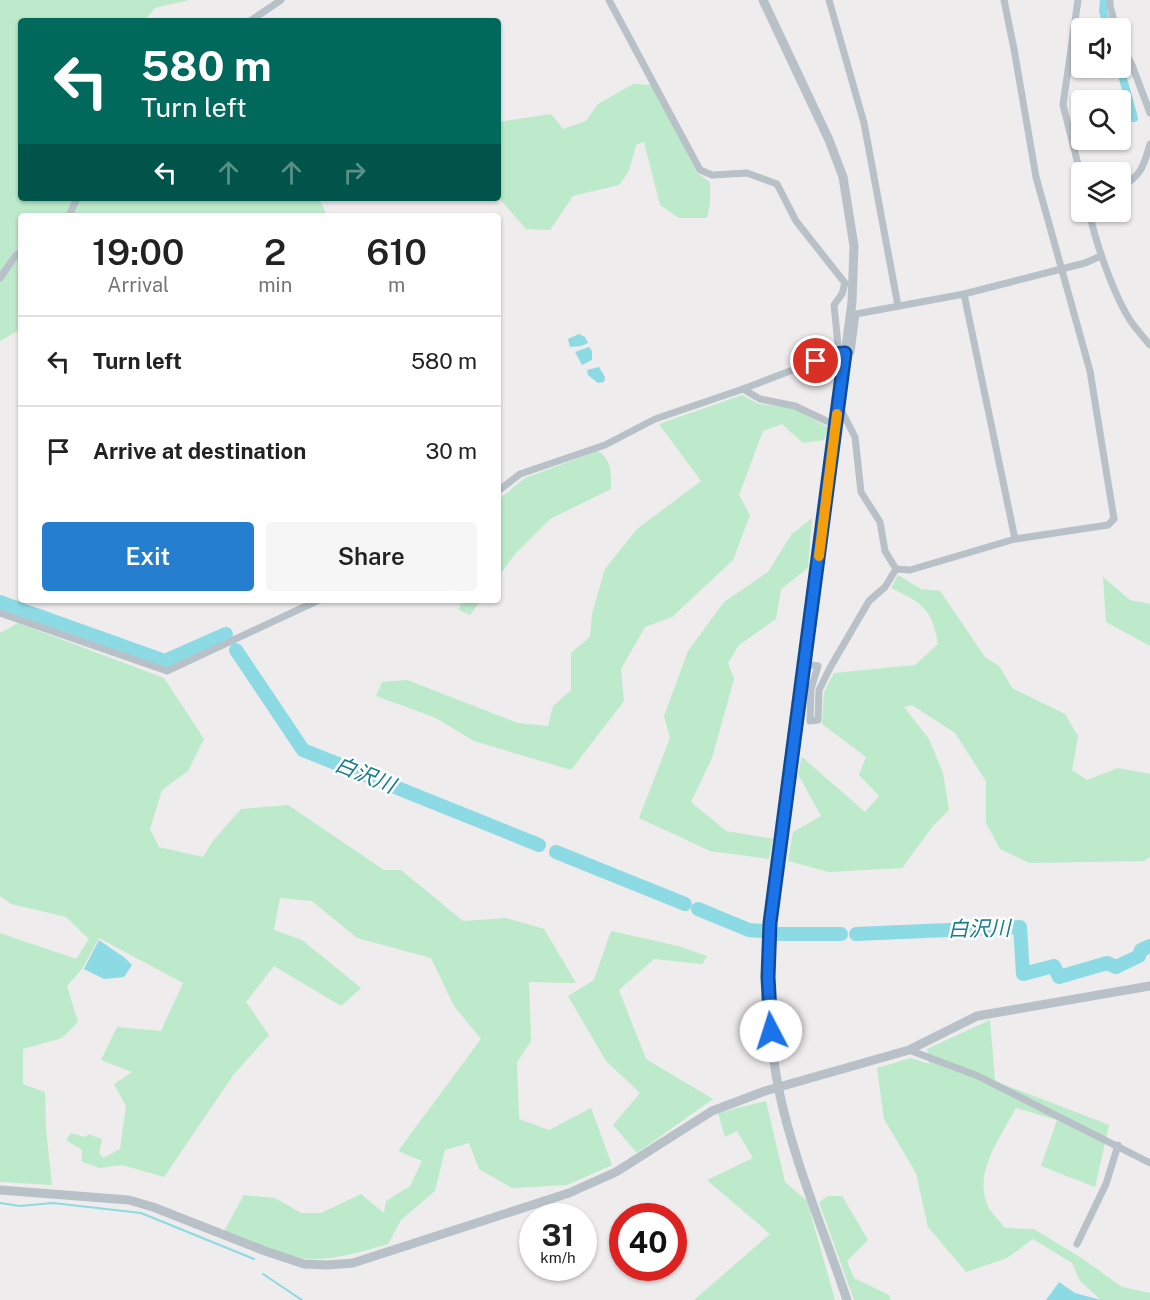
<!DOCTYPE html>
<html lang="en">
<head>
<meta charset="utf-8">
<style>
	:root { --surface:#fff; --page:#f6f6f6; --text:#222; --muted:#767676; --line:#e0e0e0; --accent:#257ece }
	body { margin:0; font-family:"Public Sans","Noto Sans JP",sans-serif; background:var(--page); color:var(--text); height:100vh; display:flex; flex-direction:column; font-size:22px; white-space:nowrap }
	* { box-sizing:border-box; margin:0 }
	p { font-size:20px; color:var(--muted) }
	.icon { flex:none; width:33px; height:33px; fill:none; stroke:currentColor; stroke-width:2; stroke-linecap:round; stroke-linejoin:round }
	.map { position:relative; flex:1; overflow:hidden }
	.side { position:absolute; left:18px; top:213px; width:483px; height:390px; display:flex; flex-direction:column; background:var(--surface); border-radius:6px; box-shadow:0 2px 4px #0004 }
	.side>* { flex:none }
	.banner { position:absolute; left:18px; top:18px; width:483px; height:183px; border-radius:6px; box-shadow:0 2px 4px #0004; background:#00695c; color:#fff; overflow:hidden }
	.buttons { position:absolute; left:1071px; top:18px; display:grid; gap:12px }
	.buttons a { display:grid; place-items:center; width:60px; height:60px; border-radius:6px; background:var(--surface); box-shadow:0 2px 4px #0004; font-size:30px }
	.speed { position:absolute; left:519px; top:1203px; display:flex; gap:12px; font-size:30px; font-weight:700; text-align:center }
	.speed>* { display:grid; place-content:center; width:78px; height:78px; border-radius:50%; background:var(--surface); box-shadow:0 2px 4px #0004; line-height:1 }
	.speed small { font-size:15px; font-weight:400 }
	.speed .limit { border:9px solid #d22; background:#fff; color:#111 }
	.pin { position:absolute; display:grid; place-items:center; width:51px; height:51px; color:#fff; margin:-26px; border:3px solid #fff; border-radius:50%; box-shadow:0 2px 6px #0007 }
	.me { position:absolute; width:66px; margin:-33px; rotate:355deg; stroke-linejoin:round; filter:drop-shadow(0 0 4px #0008) }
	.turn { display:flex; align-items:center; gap:21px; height:126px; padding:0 24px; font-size:27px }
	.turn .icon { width:78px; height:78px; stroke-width:2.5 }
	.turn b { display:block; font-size:42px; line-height:51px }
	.lanes { display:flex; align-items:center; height:57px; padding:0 24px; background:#0003; justify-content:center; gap:30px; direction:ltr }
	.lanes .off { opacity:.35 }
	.eta { display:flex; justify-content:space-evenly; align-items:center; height:102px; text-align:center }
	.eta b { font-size:36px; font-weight:600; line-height:42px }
	.action { display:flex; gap:12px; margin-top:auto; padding:12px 24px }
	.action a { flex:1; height:69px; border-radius:6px; background:var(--accent); color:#fff; font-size:24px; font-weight:600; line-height:69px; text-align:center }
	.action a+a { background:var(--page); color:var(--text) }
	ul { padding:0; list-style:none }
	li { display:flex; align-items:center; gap:18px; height:90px; padding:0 24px; border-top:2px solid var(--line) }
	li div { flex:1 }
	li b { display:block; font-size:22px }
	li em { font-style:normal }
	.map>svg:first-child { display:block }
	.green { fill:#bceaca }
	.water { fill:#8cdae4 }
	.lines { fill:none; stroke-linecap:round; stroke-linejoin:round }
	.stream { stroke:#8cdae4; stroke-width:2 }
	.canal { stroke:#8cdae4; stroke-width:8 }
	.river { stroke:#8cdae4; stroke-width:14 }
	.minor { stroke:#b8c1c7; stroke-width:7 }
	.tertiary { stroke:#b8c1c7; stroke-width:9 }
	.route-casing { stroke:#114b97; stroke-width:15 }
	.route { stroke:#1a73e8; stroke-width:10 }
	.slow { stroke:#f59e0b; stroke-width:10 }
	.labels { text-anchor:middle; stroke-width:5; stroke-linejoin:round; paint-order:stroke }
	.water-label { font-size:21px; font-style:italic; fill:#167e8c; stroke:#fff }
</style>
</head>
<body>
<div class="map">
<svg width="1150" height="1300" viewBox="0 0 1150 1300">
	<rect width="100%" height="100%" fill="#eeecec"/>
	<g class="green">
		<path d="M0 0H189L155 8 144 21H21V198H319L327 216H21V329L0 341Z"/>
		<path d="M633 84 652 85 697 173 710 182V203L707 218H679L660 205 644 142 636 145 629 171 619 185 573 196 550 230 526 229 498 197V122L551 114 563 129 586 121 598 104Z"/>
		<path d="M742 395 759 404 794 408 829 428 824 440 803 443 782 424 763 431 739 495 750 515 733 560 672 617 645 627 621 669 624 701 571 770 474 741 436 718 376 696 382 682 407 680 518 723 548 726 553 706 571 690V653L590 637 592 614 605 569 637 529 701 481 659 424Z"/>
		<path d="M598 451C612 460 611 473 611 489L550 519 516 553 498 577V500L525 478Z"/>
		<path d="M812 518 808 568 781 589 776 619 739 645 728 663 734 679 712 758 691 802 726 831 773 839 769 859 710 851 639 818 670 738 664 716 688 651 724 602 768 572 791 535Z"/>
		<path d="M898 575 921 589 940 591 985 657 999 666 1012 688 1065 714 1078 736 1072 770 1087 780 1118 768 1150 774V857L1144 861 1029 863 1000 849 986 823V781L955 733 912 705 904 707 929 739 943 773 949 810 933 826 902 868 829 872 788 861 793 832 821 816 798 774 802 757 865 812 879 796 859 775 866 757 822 724 824 692 834 673 915 665 938 644C932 608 922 603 891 588Z"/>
		<path d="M1103 577 1130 600 1150 604V646L1106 622Z"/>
		<path d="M462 600H481L470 615 459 610Z"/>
		<path d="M18 623 164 678 204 739 188 771 162 790 150 829 159 847 203 857 212 842 241 809 288 805 384 870H401L463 921 506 918 544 929 576 983 529 982 531 1041 517 1062 519 1119 549 1130 591 1108 612 1165 567 1185 512 1188 479 1169 469 1143 445 1150 435 1191 401 1220 388 1244C364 1251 338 1259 314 1259 291 1259 247 1239 224 1231L244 1195 275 1198 301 1213H321L361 1194 384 1213 386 1201 410 1186 422 1161 398 1151 481 1039 454 1006 431 958 357 938 312 901 280 898 274 930 302 940 361 988 341 1006 274 966 246 1002 269 1035 234 1074 164 1177 122 1165 100 1168 82 1162V1150L66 1140 71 1133 85 1137 89 1134 102 1139 99 1153 103 1158 120 1149 126 1106 114 1084 132 1072 101 1060 117 1027 161 1031 183 983 99 938 82 969 67 986 78 1022 62 1038 23 1049V1084L45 1092 46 1129 52 1185 0 1182V933L76 959 89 939 66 917 11 904 0 896V633Z"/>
		<path d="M611 931 678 946 707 956 702 964 654 959 619 990 646 1059 713 1099 637 1153 613 1125 640 1093 606 1061 568 996 594 980Z"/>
		<path d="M990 1020 995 1081 1109 1125 1095 1187 1041 1166 1057 1120 1016 1108C1001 1137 970 1176 990 1210 994 1216 1001 1222 1005 1228L1034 1229 1083 1259 1122 1287 1150 1293V1300H1101L1080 1281 1072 1263 1033 1239 1007 1258 966 1272 928 1227 916 1173 884 1119 877 1068 911 1058 929 1064 927 1049Z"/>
		<path d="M766 1101 785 1182 807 1201 835 1300H694L770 1234 707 1180 753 1158 737 1131 725 1137 718 1113Z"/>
		<path d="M828 1196H842L868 1240 847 1261 854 1278 889 1295 891 1300H854L819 1202Z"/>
	</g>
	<g class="water">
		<path d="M579 334 585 337 588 343 581 346 570 347 568 339Z"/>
		<path d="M589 347 592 351V360L582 365 575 352Z"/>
		<path d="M599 367 605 377 604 382 598 383 588 375 587 370Z"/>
		<path d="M99 940 125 958 132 965 124 977 104 979 84 969Z"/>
		<path d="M1059 1282 1075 1293 1101 1300H1046Z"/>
	</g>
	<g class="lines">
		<g class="stream">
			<path d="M0 1203 20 1206 53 1203 141 1213 254 1259"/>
			<path d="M263 1274 302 1300"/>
		</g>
		<g class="canal">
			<path d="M1104 0 1103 11 1108 28"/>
			<path d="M1120 68 1134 118"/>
		</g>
		<g class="river">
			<path d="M0 602 165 661 226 634"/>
			<path d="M236 650 303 750 539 845"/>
			<path d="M556 852 685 904"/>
			<path d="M698 909 749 930 762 931"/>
			<path d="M779 934H841"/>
			<path d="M856 934 1020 927 1023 974 1054 966 1059 977 1107 963 1116 967 1139 956 1141 950 1150 946"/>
		</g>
		<g class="minor">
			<path d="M609 0 700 170 712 175 747 173 777 184 796 221 845 283 842 294 834 305 838 345 834 354"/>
			<path d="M829 0 864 123 898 306"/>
			<path d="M1078 0 1063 105 1082 180"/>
			<path d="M1110 0V6L1116 28"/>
			<path d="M250 21 281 0"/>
			<path d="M1120 42 1132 65 1150 113"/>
			<path d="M1120 188C1141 176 1144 166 1150 144"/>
			<path d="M1089 212C1096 243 1114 297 1132 323 1137 330 1144 338 1150 345"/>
			<path d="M69 216 77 198"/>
			<path d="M0 278 16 255 21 252"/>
			<path d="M964 294 1015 539"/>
			<path d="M743 389 760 399 795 406 835 425"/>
			<path d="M838 404 855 437 861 492 880 522 885 551 896 569"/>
			<path d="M498 491 520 474 605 445 655 419 743 389 834 354 851 352 856 314 964 294 1085 263 1101 256"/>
			<path d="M896 569 910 570 1015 539 1108 525 1114 519 1090 371 1036 177 1014 49 1004 0"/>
			<path d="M0 613 167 671 319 600"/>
			<path d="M804 664 818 666 811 689 810 721 818 720 819 690 831 666 869 601 885 587 896 569"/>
			<path d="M909 1050 978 1076 1150 1163"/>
			<path d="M1077 1244 1106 1184 1118 1145"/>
		</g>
		<g class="tertiary">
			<path d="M763 0 829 140 843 177 854 246 852 302 777 868C768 944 764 1016 779 1091 794 1162 824 1231 847 1300"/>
			<path d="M0 1190 129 1200 153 1207 265 1251 304 1264 327 1265 353 1263 569 1193 616 1172 712 1111 765 1091 909 1050 977 1016 1150 986"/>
		</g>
	</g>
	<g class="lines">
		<defs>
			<path id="route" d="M771 1031 768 977 770 923 845 353 834 354 816 361"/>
		</defs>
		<use href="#route" class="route-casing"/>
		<use href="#route" class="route"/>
		<path class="slow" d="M819 556 837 414"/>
	</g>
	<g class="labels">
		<g class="water-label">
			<text transform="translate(365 775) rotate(22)" y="7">白沢川</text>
			<text transform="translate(979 929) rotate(-1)" y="7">白沢川</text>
		</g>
	</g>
</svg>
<div class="buttons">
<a><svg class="icon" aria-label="sound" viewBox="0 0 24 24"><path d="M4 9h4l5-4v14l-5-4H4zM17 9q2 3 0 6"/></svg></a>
<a><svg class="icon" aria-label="search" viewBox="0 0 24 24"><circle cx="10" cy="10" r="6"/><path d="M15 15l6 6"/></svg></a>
<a><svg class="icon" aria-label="layers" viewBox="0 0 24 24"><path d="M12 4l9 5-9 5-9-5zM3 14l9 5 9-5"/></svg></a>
</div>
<div class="speed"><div>31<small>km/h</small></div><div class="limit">40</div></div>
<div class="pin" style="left:816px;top:361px;background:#d93025"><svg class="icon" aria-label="arrive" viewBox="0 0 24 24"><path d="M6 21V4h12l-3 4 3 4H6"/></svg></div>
<svg class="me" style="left:771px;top:1031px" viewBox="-20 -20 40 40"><circle r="19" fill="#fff"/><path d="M0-13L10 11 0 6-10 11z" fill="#1a73e8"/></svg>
<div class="banner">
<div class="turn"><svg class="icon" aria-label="left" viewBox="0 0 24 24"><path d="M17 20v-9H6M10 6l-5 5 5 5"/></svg><div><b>580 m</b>Turn left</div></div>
<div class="lanes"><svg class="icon" aria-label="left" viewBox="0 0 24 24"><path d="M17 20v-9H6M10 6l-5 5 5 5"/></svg><svg class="icon off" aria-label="ahead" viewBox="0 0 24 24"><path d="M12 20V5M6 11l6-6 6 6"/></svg><svg class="icon off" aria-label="ahead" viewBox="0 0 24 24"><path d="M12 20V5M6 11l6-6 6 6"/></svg><svg class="icon off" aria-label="right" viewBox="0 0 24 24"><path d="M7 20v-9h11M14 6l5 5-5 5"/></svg></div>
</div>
<section class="side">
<div class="eta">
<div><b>19:00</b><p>Arrival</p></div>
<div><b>2</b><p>min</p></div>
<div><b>610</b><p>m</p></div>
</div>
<ul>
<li><svg class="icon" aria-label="left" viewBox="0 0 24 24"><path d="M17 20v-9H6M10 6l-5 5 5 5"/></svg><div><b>Turn left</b></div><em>580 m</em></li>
<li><svg class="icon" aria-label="arrive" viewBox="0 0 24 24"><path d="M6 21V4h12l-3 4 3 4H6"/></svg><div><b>Arrive at destination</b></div><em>30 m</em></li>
</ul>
<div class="action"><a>Exit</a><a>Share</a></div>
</section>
</div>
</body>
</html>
